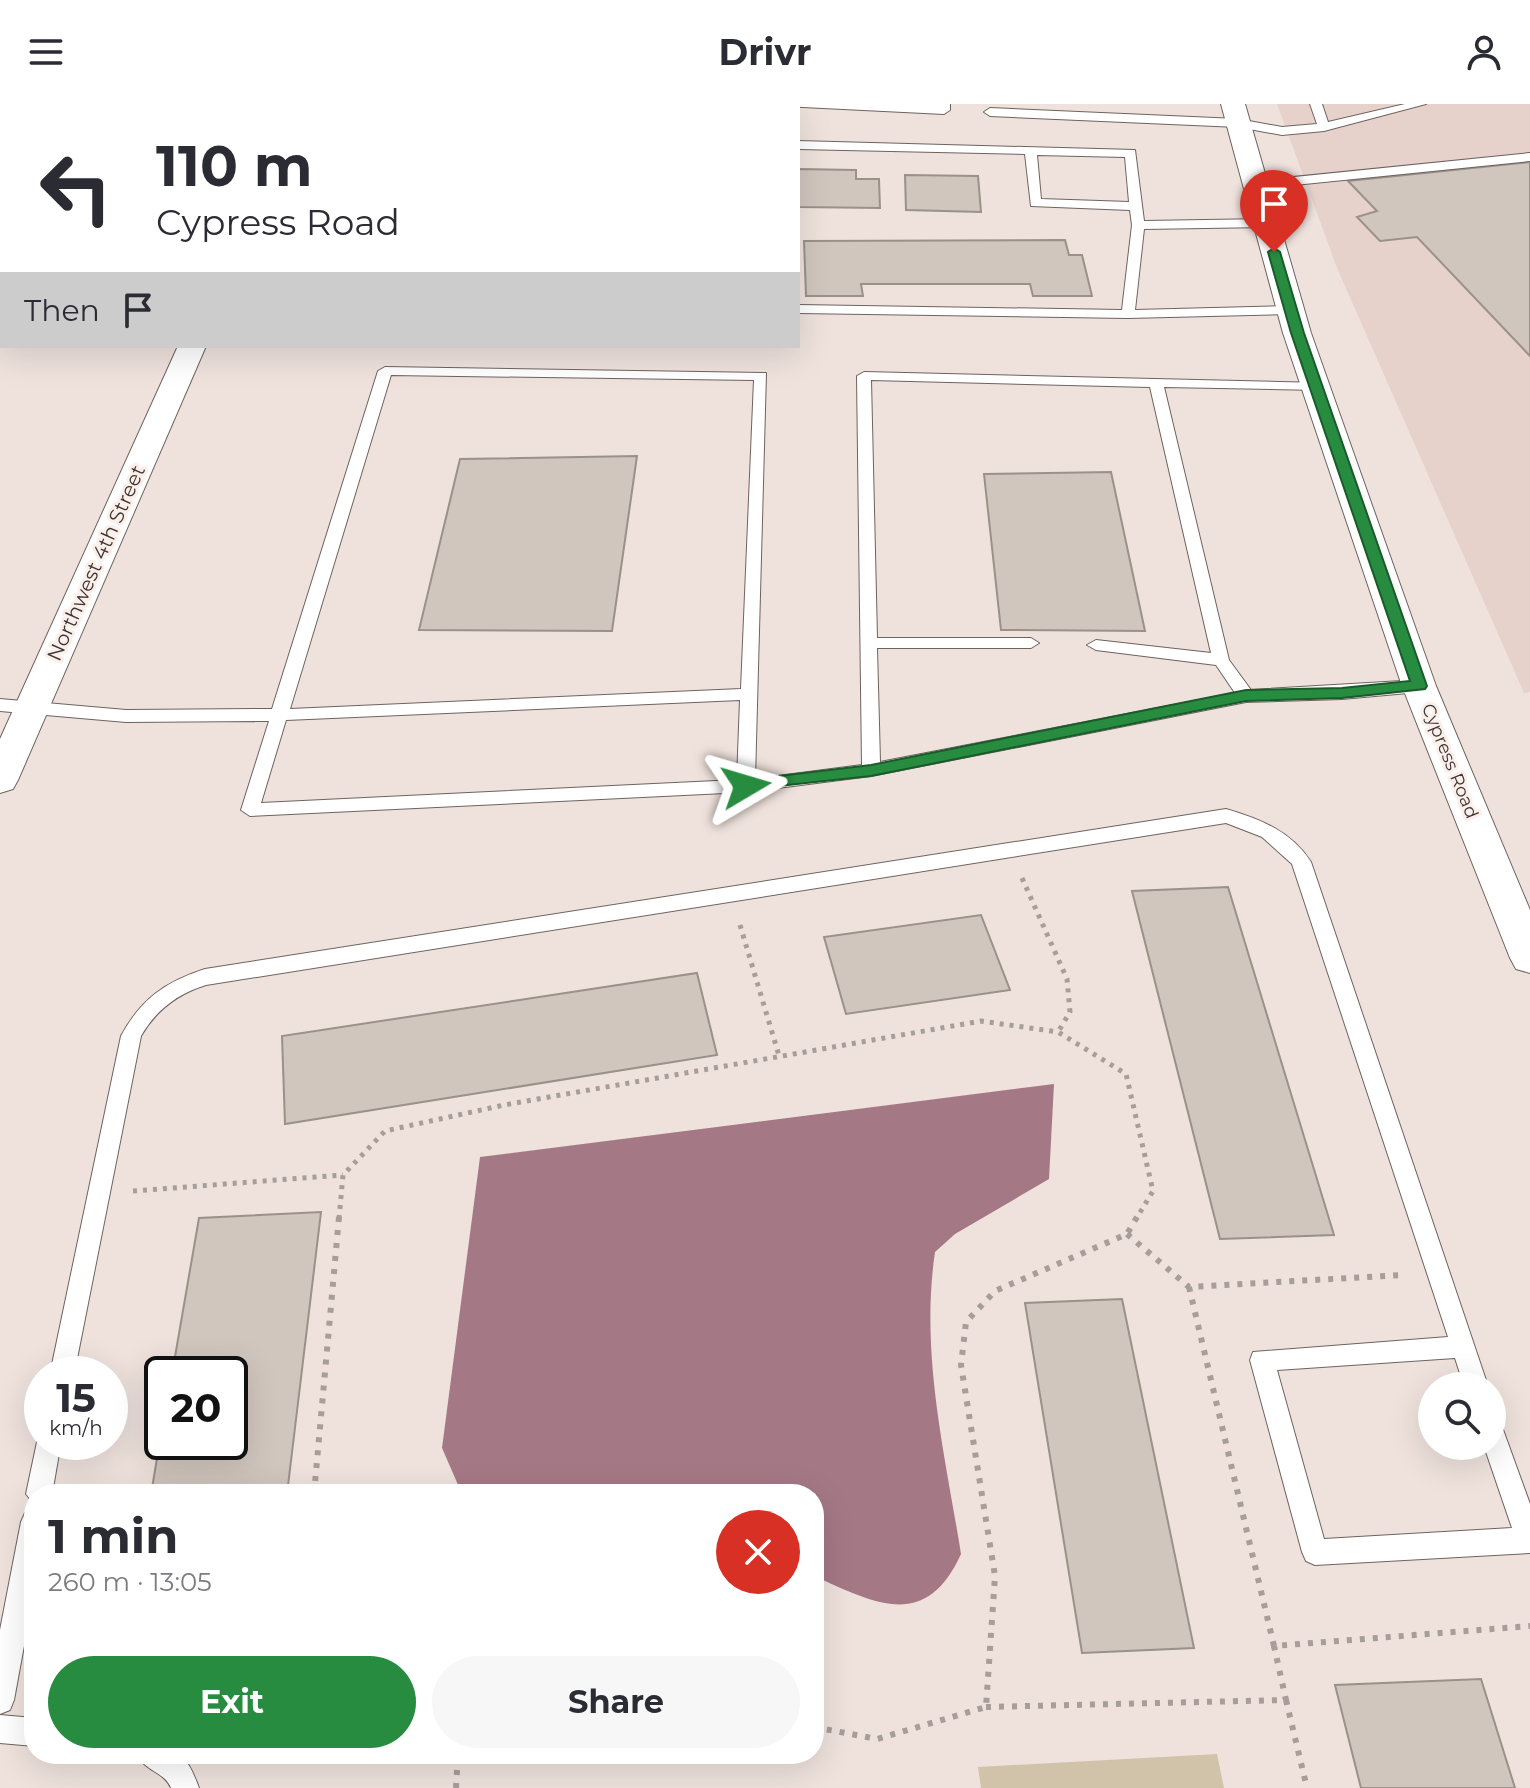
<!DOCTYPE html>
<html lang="en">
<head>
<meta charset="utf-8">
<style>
	:root { --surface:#fff; --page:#f7f7f7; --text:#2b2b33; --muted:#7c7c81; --accent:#288c40 }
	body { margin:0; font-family:Montserrat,sans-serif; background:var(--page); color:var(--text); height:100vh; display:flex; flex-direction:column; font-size:30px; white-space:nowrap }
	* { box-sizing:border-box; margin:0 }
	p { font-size:26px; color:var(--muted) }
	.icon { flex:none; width:44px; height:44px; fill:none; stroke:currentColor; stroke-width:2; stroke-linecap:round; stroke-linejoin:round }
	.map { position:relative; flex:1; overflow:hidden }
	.panel { position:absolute; left:24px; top:1380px; width:800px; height:280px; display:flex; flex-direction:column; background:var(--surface); border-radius:32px; box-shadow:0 8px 32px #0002 }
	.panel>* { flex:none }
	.hud { position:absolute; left:0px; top:0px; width:800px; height:244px; box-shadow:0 8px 32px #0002; background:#fff; color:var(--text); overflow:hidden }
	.fabs { position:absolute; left:1418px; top:1268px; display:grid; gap:16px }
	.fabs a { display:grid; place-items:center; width:88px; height:88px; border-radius:50%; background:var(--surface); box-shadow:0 8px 32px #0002; font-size:40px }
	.speed { position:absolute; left:24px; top:1252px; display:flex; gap:16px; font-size:40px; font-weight:700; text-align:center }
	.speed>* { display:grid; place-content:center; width:104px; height:104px; border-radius:50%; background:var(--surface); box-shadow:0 8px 32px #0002; line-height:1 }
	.speed small { font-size:20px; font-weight:400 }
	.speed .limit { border:4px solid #111; border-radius:12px; background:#fff; color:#111 }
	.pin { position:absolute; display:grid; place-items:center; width:68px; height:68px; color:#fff; margin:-82px -34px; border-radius:50% 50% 50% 0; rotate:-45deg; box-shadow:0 0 8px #0007 }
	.pin .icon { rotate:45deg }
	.me { position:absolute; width:88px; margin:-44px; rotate:83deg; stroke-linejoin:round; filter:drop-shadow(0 0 6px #0008) }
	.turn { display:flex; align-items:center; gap:28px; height:168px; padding:0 24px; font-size:36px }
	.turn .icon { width:104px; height:104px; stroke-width:2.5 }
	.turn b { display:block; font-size:56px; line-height:68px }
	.then { display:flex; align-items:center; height:76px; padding:0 24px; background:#0003; gap:16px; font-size:30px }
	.round { display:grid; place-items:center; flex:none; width:84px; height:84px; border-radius:42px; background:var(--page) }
	.head { display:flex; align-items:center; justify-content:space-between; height:136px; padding:0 24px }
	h1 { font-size:48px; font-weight:700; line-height:60px }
	.action { display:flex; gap:16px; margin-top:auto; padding:16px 24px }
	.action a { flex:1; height:92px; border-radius:48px; background:var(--accent); color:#fff; font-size:32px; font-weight:700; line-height:92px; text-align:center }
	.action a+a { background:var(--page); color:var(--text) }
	header { display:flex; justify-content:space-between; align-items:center; height:104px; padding:0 24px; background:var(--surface); font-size:36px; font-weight:700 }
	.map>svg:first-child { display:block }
	.built { fill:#e7d2cb }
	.green { fill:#d0c3aa }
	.water { fill:#a57886 }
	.building { fill:#d0c6be; stroke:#9a9189; stroke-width:2 }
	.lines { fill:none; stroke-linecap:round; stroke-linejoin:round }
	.service-casing { stroke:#6e635f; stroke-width:2 }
	.minor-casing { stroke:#6e635f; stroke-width:2 }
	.path-far1 { stroke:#a79d99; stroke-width:5; stroke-dasharray:4 6; stroke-linecap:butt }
	.path { stroke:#a79d99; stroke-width:6; stroke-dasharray:5 8; stroke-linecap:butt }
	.service { fill:#fff; fill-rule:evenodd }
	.minor { fill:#fff; fill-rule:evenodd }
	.route { fill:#288c40; stroke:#1a5b2a; stroke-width:2 }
	.labels { text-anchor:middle; stroke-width:6; stroke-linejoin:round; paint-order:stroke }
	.far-street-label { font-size:18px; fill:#3b3634; stroke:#fcefea }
	.street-label { font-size:20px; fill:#3b3634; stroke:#fcefea }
</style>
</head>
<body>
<header><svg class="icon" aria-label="menu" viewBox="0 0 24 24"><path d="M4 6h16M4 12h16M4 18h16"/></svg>Drivr<svg class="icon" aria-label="person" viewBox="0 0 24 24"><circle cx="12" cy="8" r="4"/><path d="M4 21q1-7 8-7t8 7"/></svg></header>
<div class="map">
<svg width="1530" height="1684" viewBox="0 0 1530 1684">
	<rect width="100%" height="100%" fill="#efe2dd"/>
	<path class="built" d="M1277 0H1530V588L1524 589 1337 164Z"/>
	<path class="green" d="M1217 1650 1224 1684H981L978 1663Z"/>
	<path class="water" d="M1054 980 1049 1075 955 1130 935 1148C920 1250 945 1349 961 1450 926 1527 876 1500 814 1472V1390H462L442 1344 480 1053Z"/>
	<g class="building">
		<path d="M68 0H175L44 2Z"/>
		<path d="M1530 58V252L1417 133 1380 137 1357 113 1377 107 1348 77Z"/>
		<path d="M798 65 856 66V75H879L880 104 798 103Z"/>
		<path d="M905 71 978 72 981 108 906 106Z"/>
		<path d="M1065 136 1069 151H1082L1092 192H1033L1030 180H861L863 192H806L804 137Z"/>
		<path d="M637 352 612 527 419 526 460 355Z"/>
		<path d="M1111 368 1145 527 1001 526 984 370Z"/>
		<path d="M1228 783 1334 1131 1220 1135 1132 787Z"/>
		<path d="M981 811 1010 886 846 910 824 833Z"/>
		<path d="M697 869 717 951 285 1020 282 932Z"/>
		<path d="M321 1108 287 1390H151L162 1325V1338H230V1270H172L199 1114Z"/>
		<path d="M1122 1195 1194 1544 1082 1549 1025 1199Z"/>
		<path d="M1481 1575 1515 1684H1361L1335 1581Z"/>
	</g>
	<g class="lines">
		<defs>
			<g id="service">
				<path d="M207 0H219L206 2Z"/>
				<path d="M743 0H950V6L944 10Z"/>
				<path d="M1310 0H1322L1328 18 1405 0H1426L1324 27 1282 31 1238 23 990 12 984 8 990 4 1238 15 1282 23 1317 20Z"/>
				<path d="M798 37 1135 46 1144 117 1266 115 1272 119 1266 123 1144 125 1135 206 1291 202 1298 206 1291 210 1128 214 798 209V201L1122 206 1132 121 1130 106 1031 102 1025 50 798 45ZM1037 51 1125 53 1129 98 1041 95Z"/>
				<path d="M1530 49V57L1254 85 1248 81 1254 77Z"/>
				<rect x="0" y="176" width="2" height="8"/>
				<rect x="0" y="224" width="2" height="8"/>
				<path d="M385 263 766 269 755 675 862 661 857 272 864 268 1322 279 1324 282 1317 286 1164 283 1229 556 1251 586 1419 576 1428 582 1419 588 1342 595 1246 598 871 672 746 688 250 712 241 706 269 617 126 618 0 607V595L126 606 272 605 378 267ZM391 271 754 276 741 585 290 605ZM871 276 1150 283 1211 549 1096 536 1087 541 1096 546 1216 561 1235 589 880 658 877 544H1031L1039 539 1031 534H877ZM740 596 737 676 261 699 286 616Z"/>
				<path d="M1226 705C1260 715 1291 727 1311 758L1488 1282H1464L1455 1254 1277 1266 1324 1435 1512 1424 1484 1342H1492V1317L1501 1320 1530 1400V1449L1315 1461 1306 1457 1302 1448 1250 1256 1253 1248 1448 1233 1292 760 1262 733 1226 719 206 881C177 890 156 906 141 932L74 1270H50L121 932C141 895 165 878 205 865Z"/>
				<path d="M42 1329V1338H61L52 1390H34V1400L26 1390 37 1338Z"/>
				<path d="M34 1406V1487L14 1596 10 1606 0 1610V1526L21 1418 25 1409Z"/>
				<path d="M0 1611 34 1614V1642L0 1639Z"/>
				<path d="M137 1650C178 1650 184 1642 199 1684H171C165 1668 144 1667 137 1650Z"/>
			</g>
			<g id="minor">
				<path d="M300 0H324L299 2Z"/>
				<path d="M1221 0H1245L1311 229 1436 582 1530 806V869L1516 865 1510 854 1402 582 1283 229Z"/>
				<rect x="0" y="116" width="2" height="16"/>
				<path d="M178 242H206L18 676 13 685 0 689V635Z"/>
			</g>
		</defs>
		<use href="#service" class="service-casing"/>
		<use href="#minor" class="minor-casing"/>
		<g class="path-far1">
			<path d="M1022 774 1067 875 1070 908 1058 928"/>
			<path d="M740 821 780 955"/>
			<path d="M133 1087 343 1071"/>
			<path d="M339 1115 343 1071 385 1027 504 1001 981 917 1058 928 1126 970 1153 1087 1136 1115"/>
		</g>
		<g class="path">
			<path d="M1127 1130 1189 1183 1402 1171"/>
			<path d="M1189 1183 1274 1542 1530 1522"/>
			<path d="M314 1390 339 1113"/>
			<path d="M1286 1596 1307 1684"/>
			<path d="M986 1603 1286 1596 1274 1542"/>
			<path d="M814 1623 877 1635 986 1603 995 1472 961 1261 966 1218 995 1187 1127 1130 1137 1113"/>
			<path d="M456 1684 458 1650"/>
		</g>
		<use href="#service" class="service"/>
		<use href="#minor" class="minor"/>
	</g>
	<path class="route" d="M1274 144 1280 148 1304 229 1427 582 1425 585 1342 594 1246 597 871 672 740 686V678L746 676 871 661 1246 586 1342 584 1410 577 1291 229 1268 148Z"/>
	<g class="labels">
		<g class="far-street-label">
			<text transform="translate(1450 657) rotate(68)" y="6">Cypress Road</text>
		</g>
		<g class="street-label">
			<text transform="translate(96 459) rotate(-66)" y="7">Northwest 4th Street</text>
		</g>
	</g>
</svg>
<div class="fabs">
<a><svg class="icon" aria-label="search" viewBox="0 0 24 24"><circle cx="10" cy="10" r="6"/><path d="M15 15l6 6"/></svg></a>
</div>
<div class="speed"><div>15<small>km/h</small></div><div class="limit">20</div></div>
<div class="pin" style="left:1274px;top:148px;background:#d93025"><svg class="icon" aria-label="arrive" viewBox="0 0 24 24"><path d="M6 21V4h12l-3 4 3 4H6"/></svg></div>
<svg class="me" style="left:746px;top:682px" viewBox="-20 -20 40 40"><path d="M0-17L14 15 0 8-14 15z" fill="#288c40" stroke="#fff" stroke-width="4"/></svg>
<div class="hud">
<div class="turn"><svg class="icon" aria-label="left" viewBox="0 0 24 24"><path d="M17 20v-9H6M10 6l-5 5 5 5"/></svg><div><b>110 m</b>Cypress Road</div></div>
<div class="then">Then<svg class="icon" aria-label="arrive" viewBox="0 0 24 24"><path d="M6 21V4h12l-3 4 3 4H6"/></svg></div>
</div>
<section class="panel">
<div class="head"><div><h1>1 min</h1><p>260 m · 13:05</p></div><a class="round" style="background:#d93025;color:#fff"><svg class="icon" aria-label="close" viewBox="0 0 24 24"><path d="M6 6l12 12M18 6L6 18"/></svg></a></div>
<div class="action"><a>Exit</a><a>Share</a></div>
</section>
</div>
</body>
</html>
